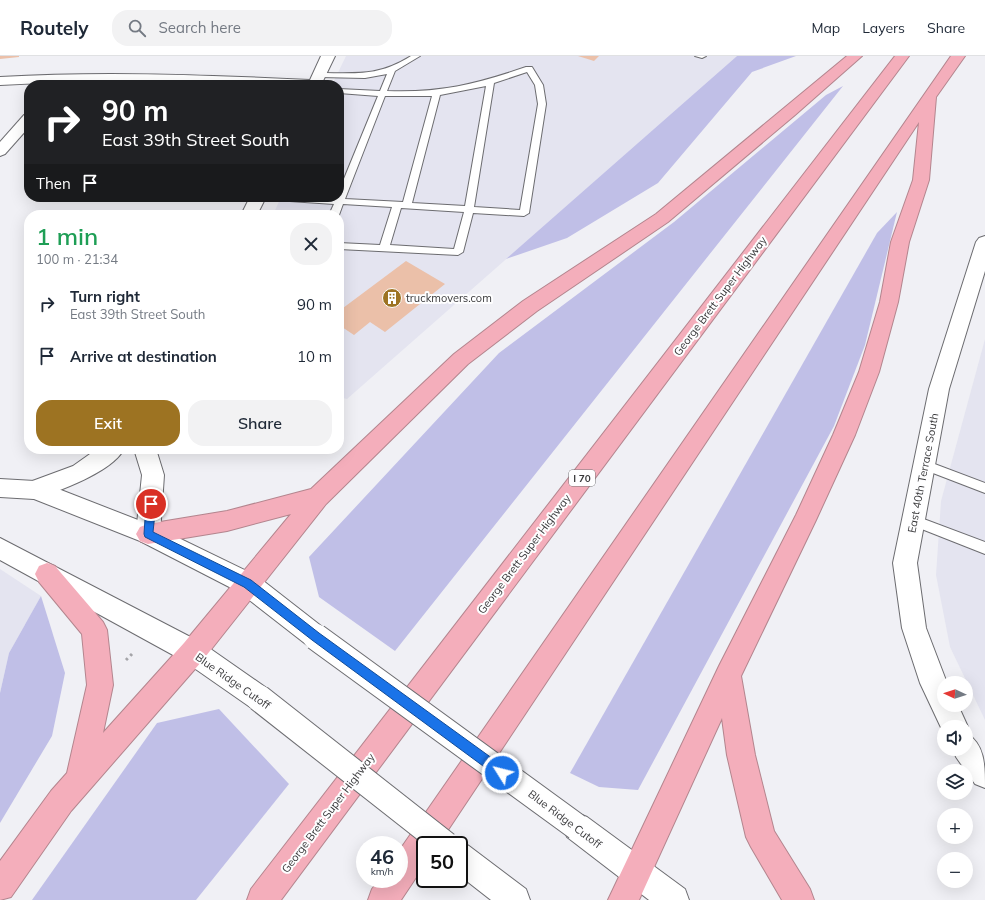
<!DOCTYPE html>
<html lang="en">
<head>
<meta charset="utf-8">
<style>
	:root { --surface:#fff; --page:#f2f2f3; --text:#1f2937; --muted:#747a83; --line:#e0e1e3; --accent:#9d7322 }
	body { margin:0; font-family:Mulish,sans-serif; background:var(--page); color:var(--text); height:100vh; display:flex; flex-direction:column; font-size:15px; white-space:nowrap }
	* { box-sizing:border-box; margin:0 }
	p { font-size:13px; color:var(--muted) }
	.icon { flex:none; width:22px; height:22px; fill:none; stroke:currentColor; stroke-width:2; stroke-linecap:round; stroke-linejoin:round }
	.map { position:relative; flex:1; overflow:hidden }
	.panel { position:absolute; left:24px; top:154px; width:320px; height:244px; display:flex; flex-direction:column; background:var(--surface); border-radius:16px; box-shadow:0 4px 16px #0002 }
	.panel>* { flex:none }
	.hud { position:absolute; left:24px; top:24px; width:320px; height:122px; border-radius:16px; box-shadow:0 4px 16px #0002; background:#202124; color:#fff; overflow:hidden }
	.needle { width:26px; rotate:274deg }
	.controls { position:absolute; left:937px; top:620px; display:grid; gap:8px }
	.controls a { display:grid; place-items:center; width:36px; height:36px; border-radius:50%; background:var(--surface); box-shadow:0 4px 16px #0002; font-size:20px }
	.speed { position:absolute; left:356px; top:780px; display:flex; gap:8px; font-size:20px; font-weight:700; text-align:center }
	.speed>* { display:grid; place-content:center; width:52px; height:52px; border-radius:50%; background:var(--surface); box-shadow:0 4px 16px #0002; line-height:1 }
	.speed small { font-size:10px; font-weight:400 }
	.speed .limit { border:2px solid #111; border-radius:6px; background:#fff; color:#111 }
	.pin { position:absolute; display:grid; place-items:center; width:34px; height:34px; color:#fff; margin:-17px; border:2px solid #fff; border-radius:50%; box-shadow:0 1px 4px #0007 }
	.me { position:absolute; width:44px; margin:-22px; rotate:306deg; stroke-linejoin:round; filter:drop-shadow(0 0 3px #0008) }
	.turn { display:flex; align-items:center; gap:14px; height:84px; padding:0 12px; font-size:18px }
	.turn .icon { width:52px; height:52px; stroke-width:2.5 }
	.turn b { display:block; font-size:28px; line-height:34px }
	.then { display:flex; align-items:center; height:38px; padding:0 12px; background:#0003; gap:8px; font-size:15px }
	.round { display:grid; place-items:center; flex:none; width:42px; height:42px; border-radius:16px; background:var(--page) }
	.headline { display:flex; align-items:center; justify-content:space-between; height:68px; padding:0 12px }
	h1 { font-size:24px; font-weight:600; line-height:30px; color:#1e9e55 }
	.button { display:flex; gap:8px; margin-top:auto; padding:8px 12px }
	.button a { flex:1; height:46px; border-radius:16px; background:var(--accent); color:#fff; font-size:16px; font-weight:600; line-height:46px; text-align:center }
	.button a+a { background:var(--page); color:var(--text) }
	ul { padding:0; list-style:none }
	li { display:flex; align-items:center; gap:12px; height:52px; padding:0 12px }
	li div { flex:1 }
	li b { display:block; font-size:15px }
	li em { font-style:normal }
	header { display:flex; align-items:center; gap:24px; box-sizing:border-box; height:56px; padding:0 20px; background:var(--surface); border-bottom:1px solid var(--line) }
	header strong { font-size:19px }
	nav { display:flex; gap:22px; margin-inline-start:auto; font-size:14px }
	.search { width:280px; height:36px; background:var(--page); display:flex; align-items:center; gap:10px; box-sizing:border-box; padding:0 14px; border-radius:16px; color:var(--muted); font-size:15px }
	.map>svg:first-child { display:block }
	.built { fill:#e4e4f0 }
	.green { fill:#c0bfe7 }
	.building { fill:#ebc0a9 }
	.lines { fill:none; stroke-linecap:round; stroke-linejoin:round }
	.lane-casing { stroke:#6c6c70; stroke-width:2 }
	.street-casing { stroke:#6c6c70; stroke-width:2 }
	.secondary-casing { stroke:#6c6c70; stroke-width:2 }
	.highway-casing { stroke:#b3858e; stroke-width:2 }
	.path { stroke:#a4a4a8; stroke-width:3; stroke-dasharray:2.5 3.5; stroke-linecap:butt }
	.lane { fill:#fff; fill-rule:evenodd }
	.street { fill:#fff; fill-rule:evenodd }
	.secondary { fill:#fff; fill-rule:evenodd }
	.highway { fill:#f4aebb; fill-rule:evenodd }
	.secondary-bridge-casing { stroke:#6c6c70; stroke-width:28; stroke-linecap:butt }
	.secondary-bridge { stroke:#fff; stroke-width:26 }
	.route { fill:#1a73e8; stroke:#114b97 }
	.labels { text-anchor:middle; stroke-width:4; stroke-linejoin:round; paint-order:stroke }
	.shield { fill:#fefeff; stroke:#747476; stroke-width:1 }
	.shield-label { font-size:10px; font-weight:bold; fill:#39393b }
	.street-label { font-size:11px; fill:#39393b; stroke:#fefeff }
	.poi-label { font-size:11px; fill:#39393b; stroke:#fefeff; text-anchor:start }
</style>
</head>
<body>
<header>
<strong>Routely</strong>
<div class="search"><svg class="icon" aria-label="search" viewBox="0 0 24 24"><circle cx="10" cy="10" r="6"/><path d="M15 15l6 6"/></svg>Search here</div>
<nav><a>Map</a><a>Layers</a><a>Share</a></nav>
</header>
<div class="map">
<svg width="985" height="844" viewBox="0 0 985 844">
	<rect width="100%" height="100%" fill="#f0f0f5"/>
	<g class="built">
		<path d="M346 0H737L347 343 339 341V159H273L281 141H339V29H332Z"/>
		<path d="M985 283V664L950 591 936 519 941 445Z"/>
		<path d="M0 513 41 540 9 597 0 637Z"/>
	</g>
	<g class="green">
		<path d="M737 0H796L752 16 658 127 567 182 506 203Z"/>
		<path d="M843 30 395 595 319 541 309 501 499 297 674 166 826 39Z"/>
		<path d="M897 156 865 289 834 370 638 734 599 731 570 717 877 177Z"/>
		<path d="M41 540 65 617 52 680 0 767V637L9 597Z"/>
		<path d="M219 653 289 728 196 844H32L157 667Z"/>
	</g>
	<g class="building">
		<path d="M0 0H19V1L0 3Z"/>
		<path d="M578 0H599L594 5Z"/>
		<path d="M406 205 445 228 385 276 370 266 354 279 339 269V255Z"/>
	</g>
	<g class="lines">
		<defs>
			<g id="lane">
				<path d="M411 0H420L395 15 387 35C440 37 477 28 526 11H532L543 29 546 48 529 157 524 160 473 157 463 196 458 199 339 193V187L380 189 392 151 343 148 339 159H329L334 148 275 144 271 141H339V135L378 40 339 37V33L380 35 387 18 365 22 319 21 315 19 319 17C356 17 378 21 411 0ZM527 16 535 29 538 48 520 154 474 151 494 27ZM486 30 465 150 412 147 440 39ZM385 40H432L403 146 345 143ZM401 152 464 156 454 193 390 189Z"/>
				<path d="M695 0H706L702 2Z"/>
				<path d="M924 404 985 427V437L920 412 918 409 920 406Z"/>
				<path d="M913 459 985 486V498L909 468 907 464 909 460Z"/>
			</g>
			<g id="street">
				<path d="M321 0H335L321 29C214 29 107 23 0 29V21C103 15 206 19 310 24Z"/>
				<path d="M29 58V71L5 98 0 100V86L24 59Z"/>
				<path d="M250 141H266L257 159H241Z"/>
				<path d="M985 180V215L949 333 917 507 926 572 947 627H944V649H958L968 671 966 677V671H944V678L920 627 902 572 893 507 929 333 976 186 979 182Z"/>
				<path d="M97 393H124C112 416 59 435 35 443L27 441 24 434 27 427 73 410Z"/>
				<path d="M134 393H156L164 419 160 478 156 485 148 488 140 485 136 478 142 419Z"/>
				<path d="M966 677C985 688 985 709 985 732L975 728 956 701 953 693H966Z"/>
			</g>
			<g id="secondary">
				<path d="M0 423 35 425 43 427 156 471 257 520 325 573 329 581 325 589 316 593 307 589 239 536 140 485 34 443 0 441Z"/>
				<path d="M0 482 202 587 268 633 272 642 268 651 259 655 250 651 184 605 0 504Z"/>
				<path d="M577 757 587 761 685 833 689 844H649L567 781 563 771 567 761Z"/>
				<path d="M459 785 469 790 526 833 530 844H491L459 819V789H450Z"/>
			</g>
			<g id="highway">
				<path d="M847 0H862L795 59 668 166 537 255 468 308 326 448 202 605 71 755 11 841 0 844V805L51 735 67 717 87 629 82 578 39 526 35 518 39 510 47 507 55 510 103 566 107 574 113 629 103 677 184 587 291 458 227 475 148 488 140 485 136 478 140 471 148 468 227 455 311 433 454 298 523 245 656 158Z"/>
				<path d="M895 0H909L281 844H247L251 833Z"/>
				<path d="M951 0H965L936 41 929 124 909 186 898 246 879 316 855 379 816 464 741 620 755 699 774 775 810 833 814 844H782L751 791 746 781 727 699 722 662 639 844H608L719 610 796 459 833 379 859 316 880 246 891 186 913 124 919 66 438 789H425V808L401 844H368L372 833 380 823H399V795Z"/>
			</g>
		</defs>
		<use href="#lane" class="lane-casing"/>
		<use href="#street" class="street-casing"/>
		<use href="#secondary" class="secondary-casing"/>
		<use href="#highway" class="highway-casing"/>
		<path class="path" d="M126 604 134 596"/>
		<use href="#lane" class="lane"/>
		<use href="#street" class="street"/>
		<use href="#secondary" class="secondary"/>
		<use href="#highway" class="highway"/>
		<defs>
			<g id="secondary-bridge">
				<path d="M316 581 577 771"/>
				<path d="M259 642 446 789"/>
			</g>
		</defs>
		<use href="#secondary-bridge" class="secondary-bridge-casing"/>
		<use href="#secondary-bridge" class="secondary-bridge"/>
	</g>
	<path class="route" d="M151 444 154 446 156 448 153 476 251 524 319 577 507 713 508 717 507 721 502 723 498 721 312 584 244 531 145 481 144 478 146 448 148 446Z"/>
	<defs>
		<symbol id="building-disc" viewBox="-11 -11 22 22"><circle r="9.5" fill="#9d7322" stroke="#fefeff"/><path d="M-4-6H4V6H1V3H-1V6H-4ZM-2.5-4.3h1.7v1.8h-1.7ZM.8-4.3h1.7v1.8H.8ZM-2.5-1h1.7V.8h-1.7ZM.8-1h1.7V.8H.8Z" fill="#fff"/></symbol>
	</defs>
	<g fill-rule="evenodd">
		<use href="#building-disc" x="381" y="231" width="22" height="22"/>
	</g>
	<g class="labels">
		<rect class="shield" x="569" y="414" width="26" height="16" rx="3"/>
		<g class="shield-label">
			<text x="582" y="426">I 70</text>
		</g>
		<g class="street-label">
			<text transform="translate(720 240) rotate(-53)" y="4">George Brett Super Highway</text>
			<text transform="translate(923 417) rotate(-79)" y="4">East 40th Terrace South</text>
			<text transform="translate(524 498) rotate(-53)" y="4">George Brett Super Highway</text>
			<text transform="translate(233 625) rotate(35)" y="4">Blue Ridge Cutoff</text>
			<text transform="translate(328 757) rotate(-53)" y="4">George Brett Super Highway</text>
			<text transform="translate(565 763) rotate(37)" y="4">Blue Ridge Cutoff</text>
		</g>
		<g class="poi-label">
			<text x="406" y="246">truckmovers.com</text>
		</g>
	</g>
</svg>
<div class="controls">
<a><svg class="needle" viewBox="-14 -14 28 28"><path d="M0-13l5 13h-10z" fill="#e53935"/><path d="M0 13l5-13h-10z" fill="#747a83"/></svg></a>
<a><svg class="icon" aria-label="sound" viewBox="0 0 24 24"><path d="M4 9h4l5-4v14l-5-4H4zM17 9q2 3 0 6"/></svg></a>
<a><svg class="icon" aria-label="layers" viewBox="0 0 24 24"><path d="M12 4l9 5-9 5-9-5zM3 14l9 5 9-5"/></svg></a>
<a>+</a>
<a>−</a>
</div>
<div class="speed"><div>46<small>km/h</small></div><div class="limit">50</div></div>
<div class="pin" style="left:151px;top:448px;background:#d93025"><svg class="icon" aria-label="arrive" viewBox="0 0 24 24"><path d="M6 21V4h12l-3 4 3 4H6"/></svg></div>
<svg class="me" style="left:502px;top:717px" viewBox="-20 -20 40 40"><circle r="17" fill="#1a73e8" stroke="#fff" stroke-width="3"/><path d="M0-11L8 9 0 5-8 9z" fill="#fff"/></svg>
<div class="hud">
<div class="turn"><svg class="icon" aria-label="right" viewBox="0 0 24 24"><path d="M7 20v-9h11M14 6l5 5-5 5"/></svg><div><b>90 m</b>East 39th Street South</div></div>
<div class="then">Then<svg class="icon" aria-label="arrive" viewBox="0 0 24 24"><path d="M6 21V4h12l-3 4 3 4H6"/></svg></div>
</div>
<section class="panel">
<div class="headline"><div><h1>1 min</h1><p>100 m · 21:34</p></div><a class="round"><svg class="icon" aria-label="close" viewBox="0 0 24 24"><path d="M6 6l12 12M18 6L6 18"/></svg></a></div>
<ul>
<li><svg class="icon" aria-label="right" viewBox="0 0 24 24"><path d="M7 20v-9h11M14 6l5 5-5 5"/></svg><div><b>Turn right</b><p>East 39th Street South</p></div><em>90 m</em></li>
<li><svg class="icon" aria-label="arrive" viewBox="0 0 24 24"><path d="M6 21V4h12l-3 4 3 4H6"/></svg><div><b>Arrive at destination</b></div><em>10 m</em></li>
</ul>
<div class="button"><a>Exit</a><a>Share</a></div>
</section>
</div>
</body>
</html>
